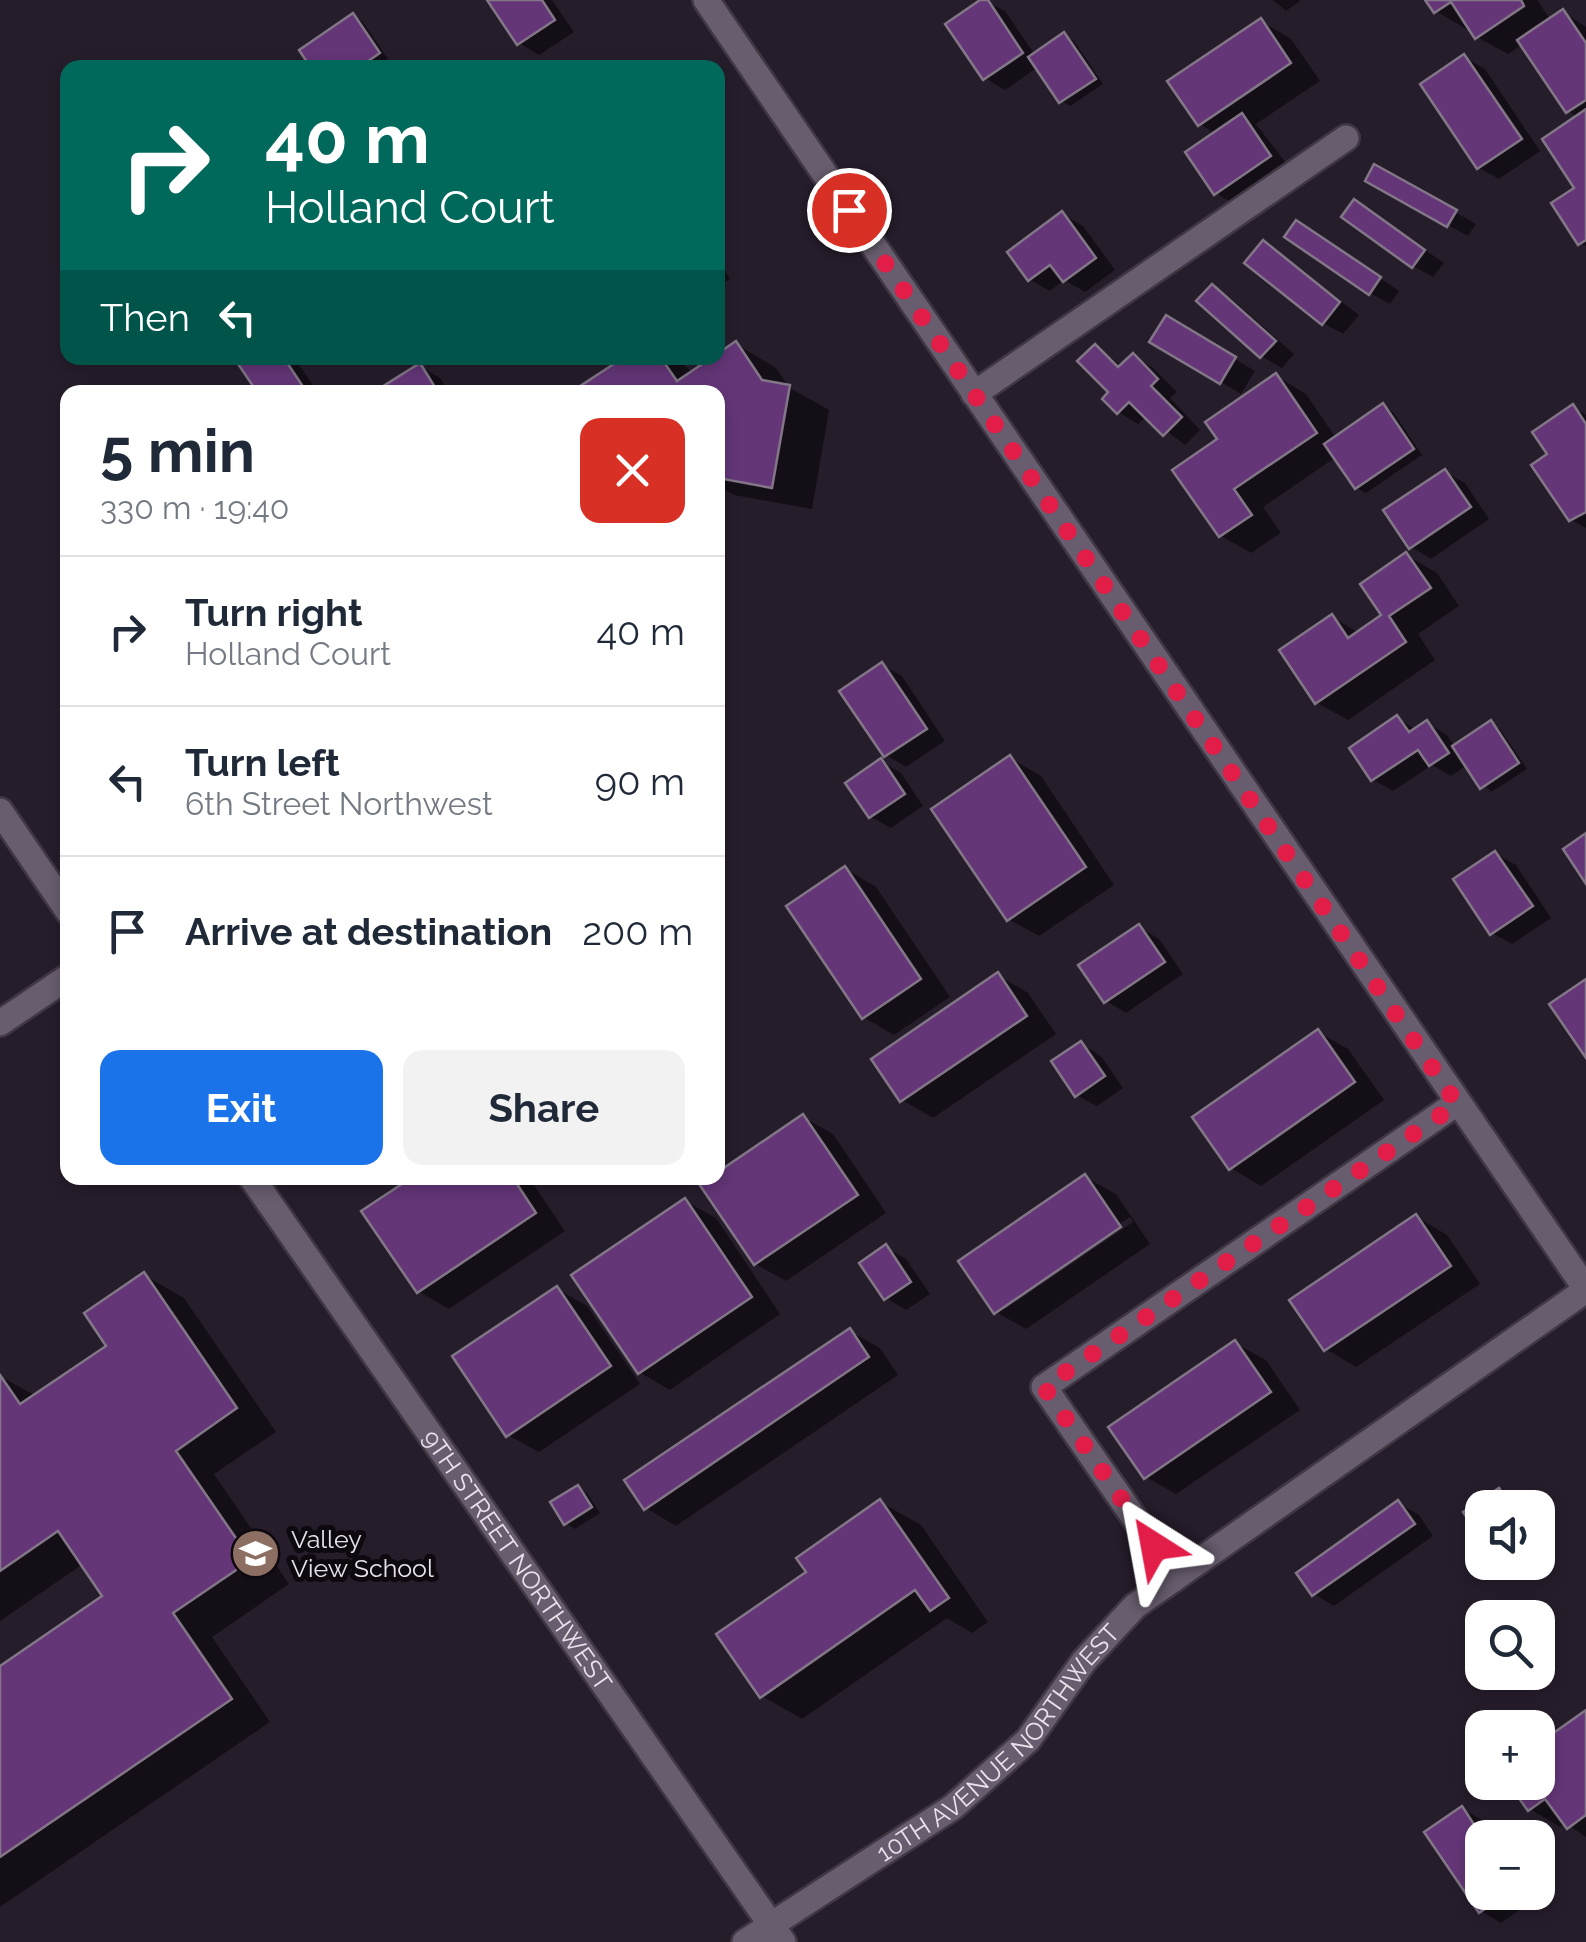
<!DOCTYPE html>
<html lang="en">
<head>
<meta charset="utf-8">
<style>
	:root { --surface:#fff; --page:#f2f2f3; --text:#1f2937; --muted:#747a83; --line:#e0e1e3; --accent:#1a73e8 }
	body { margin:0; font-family:Raleway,sans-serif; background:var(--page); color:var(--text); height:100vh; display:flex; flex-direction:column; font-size:38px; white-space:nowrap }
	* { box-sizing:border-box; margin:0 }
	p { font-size:32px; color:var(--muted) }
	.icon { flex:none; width:55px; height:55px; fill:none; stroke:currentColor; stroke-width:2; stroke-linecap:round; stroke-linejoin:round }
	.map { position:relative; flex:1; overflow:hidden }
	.drawer { position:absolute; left:60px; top:385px; width:665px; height:800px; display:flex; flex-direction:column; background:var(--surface); border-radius:20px; box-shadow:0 5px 15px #0003 }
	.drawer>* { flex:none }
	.top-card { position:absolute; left:60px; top:60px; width:665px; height:305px; border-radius:20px; box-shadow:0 5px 15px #0003; background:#00695c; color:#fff; overflow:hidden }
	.tools { position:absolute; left:1465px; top:1490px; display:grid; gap:20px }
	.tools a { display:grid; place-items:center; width:90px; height:90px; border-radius:20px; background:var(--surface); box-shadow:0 5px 15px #0003; font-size:50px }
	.pin { position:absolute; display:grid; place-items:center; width:85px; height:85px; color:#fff; margin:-42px; border:5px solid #fff; border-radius:50%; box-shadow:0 2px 10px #0007 }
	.me { position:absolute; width:110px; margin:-55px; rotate:326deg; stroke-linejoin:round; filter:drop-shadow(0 0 8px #0008) }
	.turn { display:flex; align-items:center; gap:35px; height:210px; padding:0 40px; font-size:45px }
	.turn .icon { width:130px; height:130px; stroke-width:2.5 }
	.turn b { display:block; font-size:70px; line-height:85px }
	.then { display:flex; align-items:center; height:95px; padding:0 40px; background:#0003; gap:20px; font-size:38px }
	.round { display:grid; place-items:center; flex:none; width:105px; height:105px; border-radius:20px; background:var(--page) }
	.overview { display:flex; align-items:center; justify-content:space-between; height:170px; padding:0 40px }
	h1 { font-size:60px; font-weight:700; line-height:75px }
	.action { display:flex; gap:20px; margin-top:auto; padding:20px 40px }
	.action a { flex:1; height:115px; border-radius:20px; background:var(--accent); color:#fff; font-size:40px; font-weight:700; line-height:115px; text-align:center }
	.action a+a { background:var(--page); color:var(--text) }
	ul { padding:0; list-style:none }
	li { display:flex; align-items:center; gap:30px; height:150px; padding:0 40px; border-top:2px solid var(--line) }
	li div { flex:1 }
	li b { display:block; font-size:38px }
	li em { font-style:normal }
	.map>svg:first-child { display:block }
	.shadow { fill:#0007; fill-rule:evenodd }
	.building { fill:#643678; stroke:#827687; stroke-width:2.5 }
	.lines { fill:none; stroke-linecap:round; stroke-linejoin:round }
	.minor-casing { stroke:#3f3743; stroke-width:30 }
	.minor { stroke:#685d6e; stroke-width:25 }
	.route { stroke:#e11d48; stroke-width:18; stroke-dasharray:0 32.4 }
	.labels { text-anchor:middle; stroke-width:10; stroke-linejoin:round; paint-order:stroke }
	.poi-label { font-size:25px; fill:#e9e2ec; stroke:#0d090f; text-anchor:start }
	.street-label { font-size:25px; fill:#e9e2ec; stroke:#0d090f }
</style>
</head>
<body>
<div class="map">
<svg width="1586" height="1942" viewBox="0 0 1586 1942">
	<rect width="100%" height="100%" fill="#261d2b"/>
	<g class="shadow">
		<path d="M490 0H552L574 32 539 55 519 43Z"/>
		<path d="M984 0 1005 11 1035 55 1064 35 1074 41 1103 84 1070 106 1061 101 1038 67 1005 90 985 78Z"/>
		<path d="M1273 0H1301L1286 11Z"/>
		<path d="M1428 0H1537L1551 20 1563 12 1586 27V246L1580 243 1578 117 1568 111 1523 44 1508 54 1477 37 1470 26 1466 29 1436 11Z"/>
		<path d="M353 16 362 21 388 59 374 68H314Z"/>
		<path d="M1261 21 1291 39 1320 81 1256 124 1290 168 1236 205 1216 193V134L1200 124Z"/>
		<path d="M1464 57 1485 69 1540 151 1499 179 1479 168Z"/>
		<path d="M1375 167 1476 224 1468 236 1368 180Z"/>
		<path d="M1062 214 1083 226 1115 270 1085 292 1064 280 1050 291 1029 279Z"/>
		<path d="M1374 214 1444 263 1433 277 1413 266Z"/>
		<path d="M1317 235 1399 291 1390 304 1370 293Z"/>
		<path d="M1264 243 1359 315 1343 334 1323 323Z"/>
		<path d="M718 260 730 279 718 287Z"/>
		<path d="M1212 287 1232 299 1294 354 1282 368 1261 356Z"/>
		<path d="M1167 318 1255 371 1241 394 1153 341Z"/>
		<path d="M736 344 776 368 790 388 829 410 812 509 734 495 718 486V392H576L628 358H674L694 373Z"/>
		<path d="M1095 347 1123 366 1133 356 1153 368 1177 392 1170 398 1200 430 1185 445 1147 416 1138 424 1118 412Z"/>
		<path d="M237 358H294L318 392H260Z"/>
		<path d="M420 366 440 378 449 392H381Z"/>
		<path d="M1276 376 1306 394 1336 438 1383 406 1393 412 1422 455 1366 493 1356 488 1336 457 1263 507 1281 533 1251 553 1221 536 1220 440Z"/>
		<path d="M1573 407 1586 415V528L1570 519 1551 455Z"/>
		<path d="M1445 472 1465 483 1489 519 1431 559 1411 547Z"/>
		<path d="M1406 555 1437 573 1459 606 1418 634 1435 660 1348 720 1317 703 1332 617 1359 633 1385 616Z"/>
		<path d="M882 665 902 676 945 741 906 767 886 755Z"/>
		<path d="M1397 718 1417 730 1427 723 1447 735 1455 747 1491 723 1500 729 1527 769 1491 792 1467 765 1451 776 1432 765 1393 791 1373 780Z"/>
		<path d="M1010 758 1041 776 1114 885 1039 936 1008 919Z"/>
		<path d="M881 761 901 773 923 806 891 828 871 817Z"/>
		<path d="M1496 854 1516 865 1551 918 1512 944 1492 933Z"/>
		<path d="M846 869 876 887 950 997 894 1035 863 1017Z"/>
		<path d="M1139 927 1159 939 1183 974 1126 1013 1106 1001Z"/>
		<path d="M998 975 1028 993 1056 1034 933 1118 902 1100Z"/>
		<path d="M1318 1032 1348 1049 1384 1100 1261 1186 1231 1168Z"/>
		<path d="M1081 1044 1101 1056 1123 1088 1097 1106 1076 1095Z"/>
		<path d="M803 1117 833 1134 886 1213 786 1281 755 1264 702 1185Z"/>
		<path d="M1085 1177 1116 1194 1150 1244 1026 1329 996 1312ZM1130 1217 1133 1222 1005 1309V1303Z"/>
		<path d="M415 1178H529L565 1231 449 1309 418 1291 365 1212Z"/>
		<path d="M685 1201 716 1218 780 1314 670 1390 639 1372Z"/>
		<path d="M1417 1217 1447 1235 1480 1284 1356 1367 1326 1349Z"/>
		<path d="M886 1247 906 1259 930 1294 906 1310 886 1298Z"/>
		<path d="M144 1275 184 1298 276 1432 214 1474 289 1584 212 1637 270 1722 0 1907V1669L105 1597 83 1564 0 1621V1376L36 1396 109 1346Z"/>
		<path d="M557 1289 587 1306 640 1384 539 1452 508 1435Z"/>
		<path d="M850 1331 880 1348 898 1375 676 1526 646 1508Z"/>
		<path d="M1235 1343 1266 1360 1300 1410 1176 1494 1146 1477Z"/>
		<path d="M578 1488 587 1493 600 1513 575 1529 566 1523Z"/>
		<path d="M1499 1491 1523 1508H1482V1535L1467 1513Z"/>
		<path d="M880 1502 921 1525 988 1622 972 1633 947 1618 802 1719 762 1696 809 1572Z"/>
		<path d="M1398 1503 1419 1515 1433 1536 1334 1606 1314 1594Z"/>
		<path d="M1586 1713V1837L1565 1823 1560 1827 1530 1809 1538 1782V1747Z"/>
		<path d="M1462 1809 1482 1820 1494 1838H1482V1892H1531L1535 1899 1501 1923 1481 1911Z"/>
	</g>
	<g class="building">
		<path d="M487 0H542L555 20 517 45Z"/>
		<path d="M980 0H988L1023 53 983 80 945 24Z"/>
		<path d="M1425 0H1521L1524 6 1475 39 1451 2 1434 13Z"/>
		<path d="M1563 9 1586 43V100L1566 113 1517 40Z"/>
		<path d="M353 13 380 53 358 68H311L299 50Z"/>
		<path d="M1261 18 1291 63 1198 126 1167 81Z"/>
		<path d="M1064 32 1096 79 1059 103 1028 57Z"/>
		<path d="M1464 54 1522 139 1477 169 1420 84Z"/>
		<path d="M1586 109V240L1578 245 1551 203 1574 188 1542 139Z"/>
		<path d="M1242 113 1271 156 1214 195 1185 152Z"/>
		<path d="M1374 164 1457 210 1447 227 1365 181Z"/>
		<path d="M1354 199 1425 250 1412 268 1341 217Z"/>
		<path d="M1062 211 1096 258 1063 282 1050 265 1028 281 1007 252Z"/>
		<path d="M1296 220 1381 277 1369 295 1284 237Z"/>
		<path d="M1263 240 1340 302 1322 325 1244 263Z"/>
		<path d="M1212 284 1276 341 1260 358 1196 301Z"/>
		<path d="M1166 315 1236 357 1220 384 1149 342Z"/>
		<path d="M736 341 762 380 790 385 772 488 718 478V392H571L623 358H661L677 381Z"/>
		<path d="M1095 344 1118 367 1133 353 1158 379 1151 386 1182 417 1163 436 1129 402 1117 414 1102 399 1108 392 1077 361Z"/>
		<path d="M234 358H284L304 388 297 392H257Z"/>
		<path d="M420 363 438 392H378L377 390Z"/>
		<path d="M1276 373 1317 433 1234 489 1252 515 1219 537 1172 470 1217 439 1205 422Z"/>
		<path d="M1383 403 1414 449 1355 489 1324 444Z"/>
		<path d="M1573 404 1586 424V512L1569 521 1531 465 1547 454 1532 432Z"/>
		<path d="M1445 469 1471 507 1409 549 1383 510Z"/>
		<path d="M1406 552 1431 588 1389 616 1406 642 1315 704 1279 650 1332 614 1348 638 1381 615 1360 584Z"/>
		<path d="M882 662 927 729 884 757 839 691Z"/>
		<path d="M1397 715 1409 732 1427 720 1449 753 1429 766 1418 750 1371 781 1349 748Z"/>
		<path d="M1491 720 1519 763 1480 789 1452 746Z"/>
		<path d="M1010 755 1086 867 1007 921 931 809Z"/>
		<path d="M881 758 905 794 869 818 845 783Z"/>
		<path d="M1586 833V884L1563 849Z"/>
		<path d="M1495 851 1533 906 1490 935 1453 879Z"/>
		<path d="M845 866 921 979 862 1019 786 906Z"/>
		<path d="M1139 924 1165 962 1104 1003 1078 965Z"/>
		<path d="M998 972 1027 1016 900 1102 871 1059Z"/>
		<path d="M1586 979V1058L1549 1004Z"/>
		<path d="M1318 1029 1355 1082 1229 1170 1192 1117Z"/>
		<path d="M1081 1041 1105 1076 1075 1097 1051 1061Z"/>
		<path d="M803 1114 858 1195 754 1265 699 1184 718 1178V1172Z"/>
		<path d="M1085 1174 1121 1227 994 1314 958 1261Z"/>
		<path d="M411 1178H513L536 1213 417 1293 361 1211Z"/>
		<path d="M685 1198 752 1297 638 1374 571 1275Z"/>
		<path d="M1416 1214 1451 1266 1324 1351 1289 1300Z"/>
		<path d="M886 1244 911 1282 884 1300 859 1263Z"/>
		<path d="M144 1272 237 1408 176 1451 251 1560 173 1613 232 1699 0 1857V1666L102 1596 58 1531 0 1571V1375L20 1404 106 1346 84 1313Z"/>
		<path d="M557 1286 611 1366 506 1437 452 1356Z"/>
		<path d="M850 1328 869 1357 644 1510 624 1480Z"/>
		<path d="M1235 1340 1271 1392 1144 1479 1108 1427Z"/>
		<path d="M578 1485 592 1507 564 1525 550 1502Z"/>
		<path d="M1499 1488 1513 1508H1482V1539L1463 1512Z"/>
		<path d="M880 1499 949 1598 930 1611 915 1590 760 1698 716 1634 806 1572 796 1558Z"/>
		<path d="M1398 1500 1415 1524 1312 1596 1296 1573Z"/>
		<path d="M1586 1710V1815L1567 1829 1545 1799 1528 1811 1511 1787 1518 1782H1538V1744Z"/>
		<path d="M1462 1806 1483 1838 1482 1892H1509L1479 1913 1424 1832Z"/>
	</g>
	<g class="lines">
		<defs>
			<g id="minor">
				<path d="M706 0 1586 1289"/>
				<path d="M974 394 1346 138"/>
				<path d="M0 811 68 911"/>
				<path d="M0 1023 68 977"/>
				<path id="s1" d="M252 1178 783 1942"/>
				<path d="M1175 1577 1044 1387 1457 1103"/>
				<path id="s2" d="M745 1942 953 1807 1028 1740 1084 1661 1135 1606 1586 1290"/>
			</g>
		</defs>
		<use href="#minor" class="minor-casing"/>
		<use href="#minor" class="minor"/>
	</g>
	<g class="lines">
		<path class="route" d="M849 210 1457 1104 1044 1387 1154 1546"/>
	</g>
	<defs>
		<symbol id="school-disc" viewBox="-11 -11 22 22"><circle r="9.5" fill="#8d6e63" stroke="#0d090f"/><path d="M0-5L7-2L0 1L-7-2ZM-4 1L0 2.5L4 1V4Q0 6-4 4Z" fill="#fff"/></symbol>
	</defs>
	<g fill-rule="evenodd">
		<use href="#school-disc" x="228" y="1526" width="55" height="55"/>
	</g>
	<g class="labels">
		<g class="poi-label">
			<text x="291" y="1548">Valley<tspan x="291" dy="29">View School</tspan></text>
		</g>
		<g class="street-label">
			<text dy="9" stroke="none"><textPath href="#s1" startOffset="465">9TH STREET NORTHWEST</textPath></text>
			<text dy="9" stroke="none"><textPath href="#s2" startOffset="325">10TH AVENUE NORTHWEST</textPath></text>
		</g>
	</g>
</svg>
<div class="tools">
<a><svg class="icon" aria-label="sound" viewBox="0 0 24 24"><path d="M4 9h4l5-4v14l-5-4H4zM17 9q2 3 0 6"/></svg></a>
<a><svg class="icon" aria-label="search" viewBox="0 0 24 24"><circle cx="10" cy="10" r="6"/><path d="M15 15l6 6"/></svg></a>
<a>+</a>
<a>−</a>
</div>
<div class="pin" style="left:849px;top:210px;background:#d93025"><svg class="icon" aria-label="arrive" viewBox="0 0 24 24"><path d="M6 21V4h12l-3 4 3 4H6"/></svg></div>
<svg class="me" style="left:1154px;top:1546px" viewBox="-20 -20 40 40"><path d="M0-17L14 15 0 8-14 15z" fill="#e11d48" stroke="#fff" stroke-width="4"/></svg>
<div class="top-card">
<div class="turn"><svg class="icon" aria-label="right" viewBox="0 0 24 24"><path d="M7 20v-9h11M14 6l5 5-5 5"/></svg><div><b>40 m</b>Holland Court</div></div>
<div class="then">Then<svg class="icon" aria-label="left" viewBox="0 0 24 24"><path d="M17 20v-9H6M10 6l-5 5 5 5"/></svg></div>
</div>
<section class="drawer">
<div class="overview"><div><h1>5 min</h1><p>330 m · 19:40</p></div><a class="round" style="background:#d93025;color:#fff"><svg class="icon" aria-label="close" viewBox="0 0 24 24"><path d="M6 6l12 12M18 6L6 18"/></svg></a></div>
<ul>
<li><svg class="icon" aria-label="right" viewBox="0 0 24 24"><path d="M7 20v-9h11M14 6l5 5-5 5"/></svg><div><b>Turn right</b><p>Holland Court</p></div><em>40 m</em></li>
<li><svg class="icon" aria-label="left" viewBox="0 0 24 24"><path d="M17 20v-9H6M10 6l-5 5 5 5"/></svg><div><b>Turn left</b><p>6th Street Northwest</p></div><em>90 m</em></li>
<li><svg class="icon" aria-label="arrive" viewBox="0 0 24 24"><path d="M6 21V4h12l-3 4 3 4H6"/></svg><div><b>Arrive at destination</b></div><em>200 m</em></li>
</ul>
<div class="action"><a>Exit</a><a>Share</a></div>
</section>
</div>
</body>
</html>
